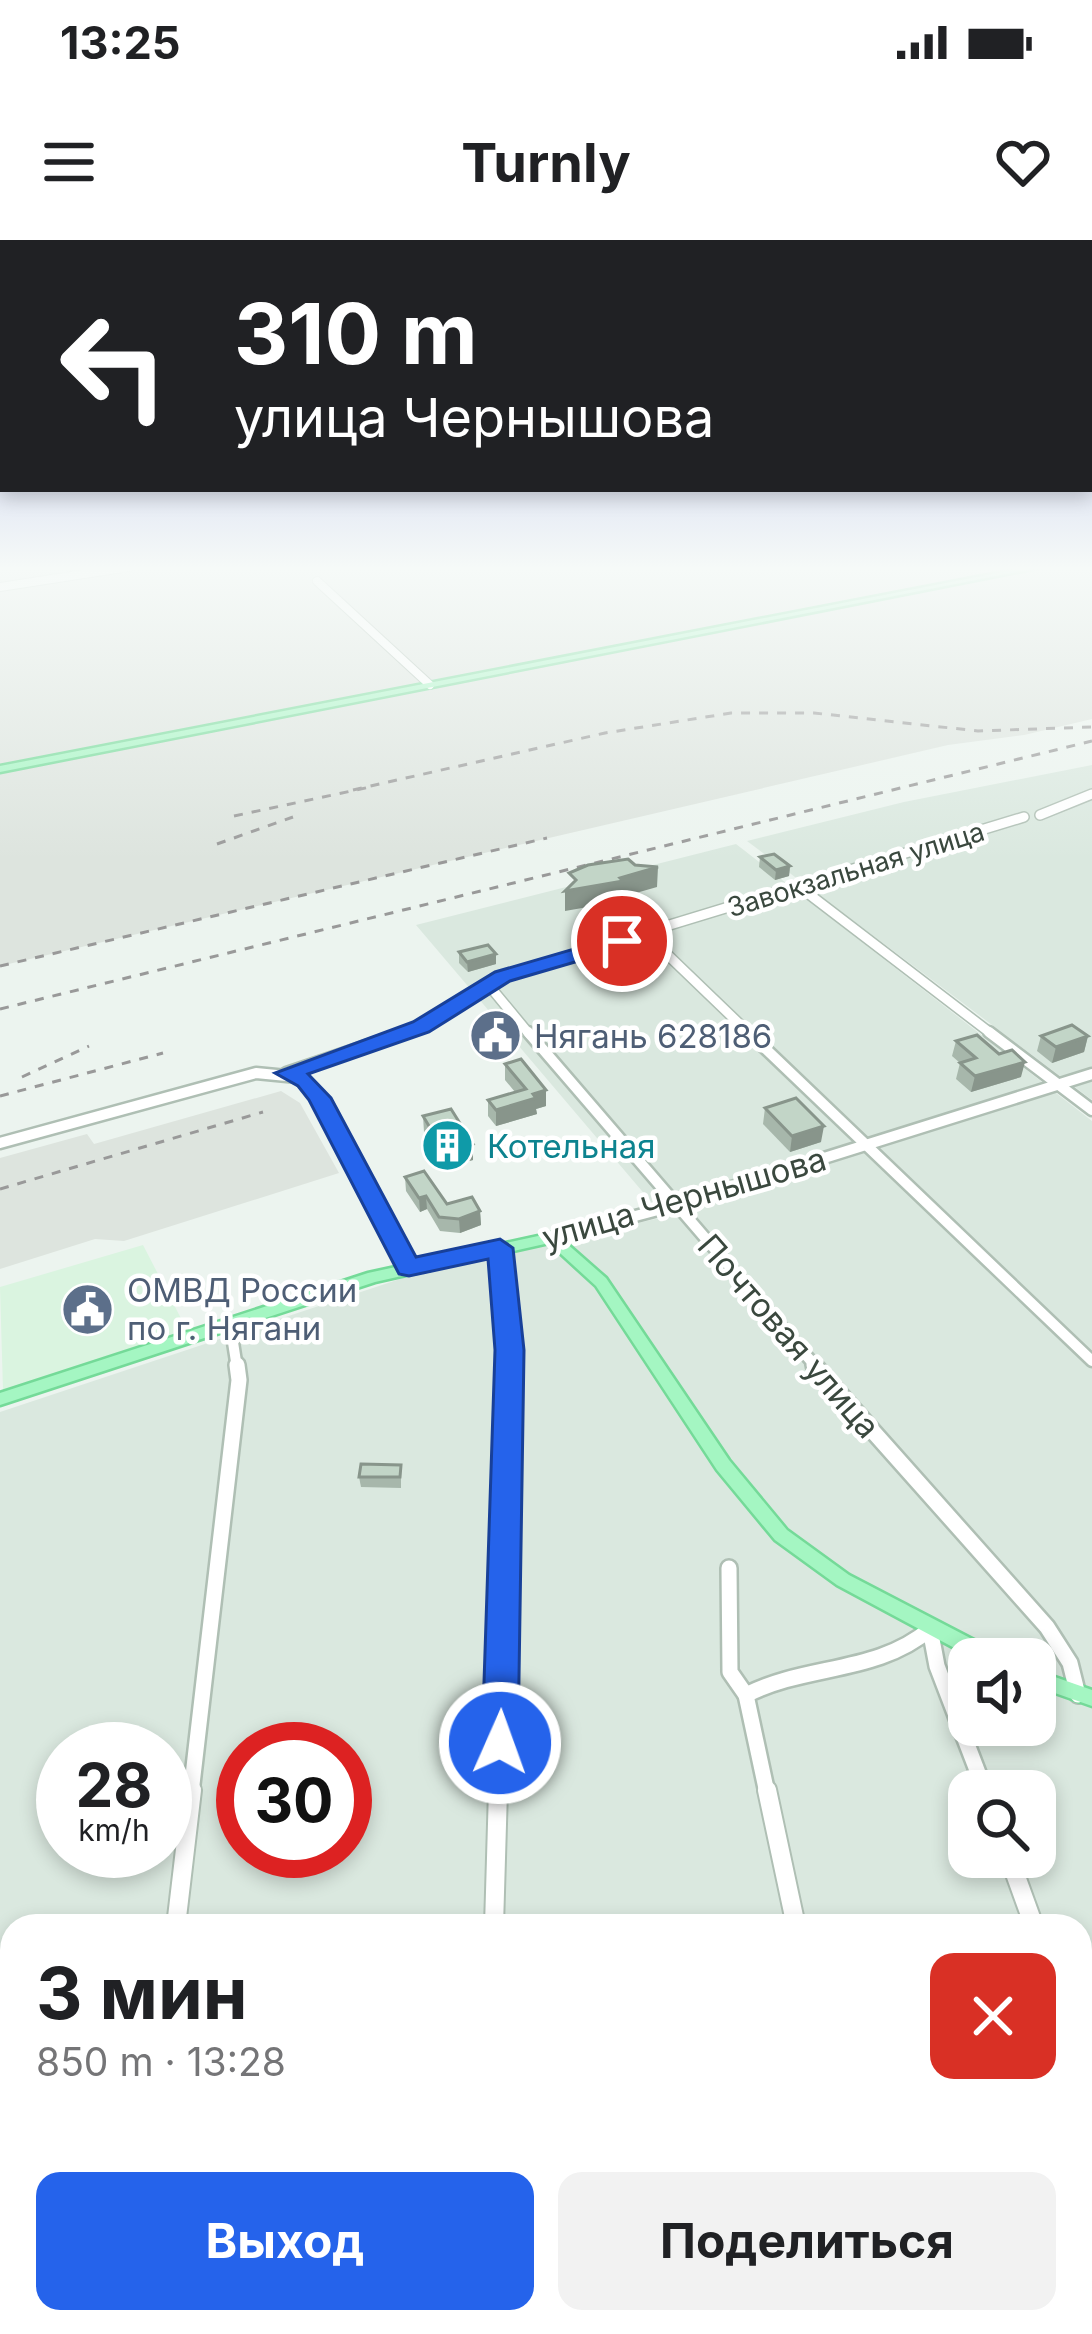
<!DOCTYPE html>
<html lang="ru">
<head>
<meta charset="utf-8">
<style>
	:root { --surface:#fff; --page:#f2f2f2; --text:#202124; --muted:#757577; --accent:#2563eb }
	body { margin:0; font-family:Inter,sans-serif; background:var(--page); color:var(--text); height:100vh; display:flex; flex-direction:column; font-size:45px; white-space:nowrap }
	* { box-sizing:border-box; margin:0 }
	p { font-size:39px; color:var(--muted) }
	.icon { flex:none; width:66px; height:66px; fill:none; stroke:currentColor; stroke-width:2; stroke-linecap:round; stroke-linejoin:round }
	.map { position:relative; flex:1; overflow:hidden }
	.side { position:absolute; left:0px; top:1674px; width:1092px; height:420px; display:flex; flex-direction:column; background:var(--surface); border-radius:36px 36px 0 0; box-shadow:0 6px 18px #0003 }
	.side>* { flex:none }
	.guide { position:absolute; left:0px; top:0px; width:1092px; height:252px; box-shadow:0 6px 18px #0003; background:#202124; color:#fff; overflow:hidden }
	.controls { position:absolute; left:948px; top:1398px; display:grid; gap:24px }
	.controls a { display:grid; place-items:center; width:108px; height:108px; border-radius:24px; background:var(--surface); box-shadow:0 6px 18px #0003; font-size:60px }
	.speed { position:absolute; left:36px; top:1482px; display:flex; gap:24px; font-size:60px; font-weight:700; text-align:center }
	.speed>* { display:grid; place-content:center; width:156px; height:156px; border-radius:50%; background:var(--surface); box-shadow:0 6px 18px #0003; line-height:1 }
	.speed small { font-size:30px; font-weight:400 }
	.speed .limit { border:18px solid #d22; background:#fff; color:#111 }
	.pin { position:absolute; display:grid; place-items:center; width:102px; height:102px; color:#fff; margin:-51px; border:6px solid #fff; border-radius:50%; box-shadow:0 3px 12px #0007 }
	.me { position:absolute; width:132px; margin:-66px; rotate:2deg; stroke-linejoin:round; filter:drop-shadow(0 0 9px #0008) }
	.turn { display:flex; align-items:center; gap:42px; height:252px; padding:0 36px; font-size:54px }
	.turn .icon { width:156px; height:156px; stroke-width:2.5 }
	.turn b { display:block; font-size:84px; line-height:102px }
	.round { display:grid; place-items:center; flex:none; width:126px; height:126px; border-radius:24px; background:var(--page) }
	.overview { display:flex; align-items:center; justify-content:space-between; height:204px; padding:0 36px }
	h1 { font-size:72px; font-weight:700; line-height:90px }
	.primary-button { display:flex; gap:24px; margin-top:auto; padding:24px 36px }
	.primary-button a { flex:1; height:138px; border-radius:24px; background:var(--accent); color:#fff; font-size:48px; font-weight:700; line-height:138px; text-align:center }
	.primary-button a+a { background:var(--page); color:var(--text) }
	.status { display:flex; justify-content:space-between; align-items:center; height:84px; padding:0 60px; background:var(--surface); direction:ltr }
	.status svg { height:33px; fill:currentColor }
	header { display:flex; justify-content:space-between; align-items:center; height:156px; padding:0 36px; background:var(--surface); font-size:54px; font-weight:700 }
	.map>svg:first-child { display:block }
	.residential { fill:#dae8df; fill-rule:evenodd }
	.commercial { fill:#daf4e0 }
	.industrial { fill:#dde4de }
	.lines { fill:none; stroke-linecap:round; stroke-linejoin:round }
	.minor-far4-casing { stroke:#afbfb4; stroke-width:10 }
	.minor-far3-casing { stroke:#afbfb4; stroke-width:12 }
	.minor-far2-casing { stroke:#afbfb4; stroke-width:15 }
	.minor-far1-casing { stroke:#afbfb4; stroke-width:20 }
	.minor-casing { stroke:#afbfb4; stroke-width:22 }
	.major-casing { stroke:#74da98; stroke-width:5 }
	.minor-far4 { stroke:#fff; stroke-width:8 }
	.minor-far3 { stroke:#fff; stroke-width:9 }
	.minor-far2 { stroke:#fff; stroke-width:10 }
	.minor-far1 { stroke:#fff; stroke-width:15 }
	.minor { stroke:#fff; stroke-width:18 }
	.major { fill:#a4f6c2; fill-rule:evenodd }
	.rail { stroke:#999; stroke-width:3; stroke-dasharray:9 9; stroke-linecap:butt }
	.wall { fill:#a7b7ab }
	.shaded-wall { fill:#88958b }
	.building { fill:#c2d5c7; stroke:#88958b; stroke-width:3 }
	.route { fill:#2563eb; stroke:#184099; stroke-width:3 }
	.labels { text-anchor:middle; stroke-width:9; stroke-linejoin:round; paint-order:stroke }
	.far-street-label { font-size:27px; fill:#3a483e; stroke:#fff }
	.service-label { font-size:33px; fill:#4e5e75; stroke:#fff; text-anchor:start }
	.culture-label { font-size:33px; fill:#0d838f; stroke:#fff; text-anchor:start }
	.street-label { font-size:33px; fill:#3a483e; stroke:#fff }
</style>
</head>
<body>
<div class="status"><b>13:25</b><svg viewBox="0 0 49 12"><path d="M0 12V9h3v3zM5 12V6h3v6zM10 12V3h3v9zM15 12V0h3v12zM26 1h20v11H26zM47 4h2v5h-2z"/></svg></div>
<header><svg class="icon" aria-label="menu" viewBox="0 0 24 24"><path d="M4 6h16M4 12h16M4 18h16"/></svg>Turnly<svg class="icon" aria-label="heart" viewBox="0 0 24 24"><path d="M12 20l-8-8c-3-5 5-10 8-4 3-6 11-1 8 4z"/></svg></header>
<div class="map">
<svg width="1092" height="2094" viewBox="0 0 1092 2094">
	<rect width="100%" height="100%" fill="#ecf4ef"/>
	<g class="residential">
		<path d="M1092 525V860L747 601 904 562Z"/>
		<path d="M736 604 1092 881V2094H0V1172L409 1036 664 977 416 685ZM969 1419H1035V1485H969ZM63 1509H165V1611H63ZM243 1509H345V1611H243ZM969 1551H1035V1617H969ZM12 1686H1080V2082H12Z"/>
	</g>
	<path class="commercial" d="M143 1005 187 1090 3 1150 0 1047Z"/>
	<g class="industrial">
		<path d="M0 327H1092V479L1024 495 948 505 0 726Z"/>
		<path d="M281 851 300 863 339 933 124 1001 95 999 0 1029V918L87 894 94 904Z"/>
	</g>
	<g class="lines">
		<defs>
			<g id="minor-far4">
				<path d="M317 341 430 445"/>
				<path d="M0 347 129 327"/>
			</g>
			<g id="minor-far3">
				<path d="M1040 575 1092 554"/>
				<path d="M801 648 993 795"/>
				<path d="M646 694 751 795"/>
				<path d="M487 743 530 795"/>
				<path d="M398 795 421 787 502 736 1024 577"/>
			</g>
			<g id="minor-far2">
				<path d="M528 792 817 1128"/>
				<path d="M748 792 1092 1121"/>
				<path d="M989 792 1092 870"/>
				<path d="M286 833 407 792"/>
				<path d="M0 903 256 833 297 837 320 858 409 1027"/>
				<path d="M552 998 658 970 1092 834"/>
				<path d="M500 1008 509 1128"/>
				<path d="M230 1083 237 1128"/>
			</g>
			<g id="minor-far1">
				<path d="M814 1125 1047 1387 1070 1423 1078 1455"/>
				<path d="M729 1328 730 1432 746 1455"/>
				<path d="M930 1389 937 1426 985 1551"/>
				<path d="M191 1553 239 1140 237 1125"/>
				<path d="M498 1553 510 1125"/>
				<path d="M767 1553 746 1455C806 1424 877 1434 930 1389"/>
			</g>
			<g id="minor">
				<path d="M767 1550 796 1686"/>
				<path d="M1009 1617 1034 1686"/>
				<path d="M176 1686 192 1550"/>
				<path d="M494 1686 498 1550"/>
				<path d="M1080 1812 1092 1844"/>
				<path d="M892 2082 895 2094"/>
				<path d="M125 2094 126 2082"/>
				<path d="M484 2094 485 2082"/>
			</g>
			<g id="major">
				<path d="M1028 327H1042L0 532V526Z"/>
				<path d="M552 993 557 995 606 1038 729 1220 787 1290 849 1335 999 1413 1001 1419H975L837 1345 775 1300 717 1230 596 1046 549 1003 375 1042 0 1165V1153L368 1033Z"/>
				<path d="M1035 1430 1092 1450V1466L1035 1446Z"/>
			</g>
		</defs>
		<use href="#minor-far4" class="minor-far4-casing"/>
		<use href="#minor-far3" class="minor-far3-casing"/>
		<use href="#minor-far2" class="minor-far2-casing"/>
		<use href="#minor-far1" class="minor-far1-casing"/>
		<use href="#minor" class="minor-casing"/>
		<use href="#major" class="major-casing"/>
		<use href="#minor-far4" class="minor-far4"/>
		<use href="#minor-far3" class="minor-far3"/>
		<use href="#minor-far2" class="minor-far2"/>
		<use href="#minor-far1" class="minor-far1"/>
		<use href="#minor" class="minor"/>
		<use href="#major" class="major"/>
		<g class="rail">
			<path d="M353 550 605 493 731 473H814L978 491 1092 487"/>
			<path d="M234 576 370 547"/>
			<path d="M217 604 293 577"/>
			<path d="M0 726 547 598"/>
			<path d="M0 769 1092 501"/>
			<path d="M22 837 89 806"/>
			<path d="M0 856 163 813"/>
			<path d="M0 949 263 872"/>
		</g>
	</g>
	<g class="wall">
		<path d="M760 617 790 626 789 636 775 640 759 627Z"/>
		<path d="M459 712 496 714V724L468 732 459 723Z"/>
		<path d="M1041 796H1088L1084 812 1052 823 1037 811Z"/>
		<path d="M956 801 1021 837 971 852 956 839 960 823 952 816Z"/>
		<path d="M505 824 546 866 536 869 537 874 496 886 488 876V860L515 852 505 840Z"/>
		<path d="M765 868 821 902 790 912 763 884Z"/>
		<path d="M423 876 473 920 445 927 424 892Z"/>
		<path d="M405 937 447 964 480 971 481 985 460 993 440 991 427 969 420 972 406 951Z"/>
		<path d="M401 1225V1248L361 1247 359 1237Z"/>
	</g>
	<g class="shaded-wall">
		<path d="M790 626 789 636 775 640 776 630Z"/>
		<path d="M658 627 657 647 622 657V661L565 671V651Z"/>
		<path d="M496 714V724L468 732 467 722Z"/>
		<path d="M1088 796 1084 812 1052 823 1056 807Z"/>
		<path d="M1025 822 1021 837 971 852 975 836Z"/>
		<path d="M546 850V866L536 869 537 874 496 886V870Z"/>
		<path d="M824 886 821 902 790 912 792 896Z"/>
		<path d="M473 904V920L445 927 444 911Z"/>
		<path d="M426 956 427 969 420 972 419 958Z"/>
		<path d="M480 971 481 985 460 993 459 979Z"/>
	</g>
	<g class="building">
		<path d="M774 614 790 626 776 630 760 617Z"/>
		<path d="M628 619 635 625 658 627 620 638 623 641 565 651 576 640 569 633 588 625Z"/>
		<path d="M488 705 496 714 467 722 459 712Z"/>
		<path d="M1072 785 1088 796 1056 807 1041 796Z"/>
		<path d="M977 795 999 814 1012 810 1025 822 975 836 960 823 976 818 956 801Z"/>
		<path d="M521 819 546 850 533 854 536 858 496 870 488 860 526 849 505 824Z"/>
		<path d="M796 858 824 886 792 896 765 868Z"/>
		<path d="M451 869 473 904 444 911 423 876Z"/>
		<path d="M424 931 447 964 472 957 480 971 459 979 439 977 426 956 419 958 405 937Z"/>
		<path d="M361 1224 401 1225 400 1237H359Z"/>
	</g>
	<linearGradient id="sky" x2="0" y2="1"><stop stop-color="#a9b2e8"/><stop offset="0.53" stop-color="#f6faf8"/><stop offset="1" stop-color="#f6faf8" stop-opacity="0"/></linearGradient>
	<rect width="1092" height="620" fill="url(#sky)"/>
	<path class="route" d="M622 695 633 701 630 706 510 741 429 792 308 834 331 858 416 1017 500 999 513 1008 524 1110 518 1503 512 1514 500 1519 487 1514 482 1503 495 1110 488 1019 409 1036 399 1034 309 860 298 846 275 833 413 782 495 732Z"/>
	<defs>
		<symbol id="civic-disc" viewBox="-11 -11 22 22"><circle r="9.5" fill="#5c6f8a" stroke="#fff"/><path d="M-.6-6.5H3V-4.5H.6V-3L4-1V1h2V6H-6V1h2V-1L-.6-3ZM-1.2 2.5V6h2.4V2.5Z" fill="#fff"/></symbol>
		<symbol id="building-disc" viewBox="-11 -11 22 22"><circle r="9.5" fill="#0f9aa8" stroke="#fff"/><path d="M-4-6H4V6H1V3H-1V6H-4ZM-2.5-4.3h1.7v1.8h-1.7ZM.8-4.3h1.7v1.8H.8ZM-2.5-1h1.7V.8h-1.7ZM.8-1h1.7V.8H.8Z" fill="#fff"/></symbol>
	</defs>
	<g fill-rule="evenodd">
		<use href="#civic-disc" x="466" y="766" width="59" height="59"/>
		<use href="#building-disc" x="418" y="876" width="59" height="59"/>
		<use href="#civic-disc" x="58" y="1040" width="59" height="59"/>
	</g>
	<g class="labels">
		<g class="far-street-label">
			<text transform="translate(856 630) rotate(-17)" y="9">Завокзальная улица</text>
		</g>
		<g class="service-label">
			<text x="534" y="808">Нягань 628186</text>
			<text x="127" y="1062">ОМВД России<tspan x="127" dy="38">по г. Нягани</tspan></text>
		</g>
		<g class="culture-label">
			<text x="487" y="918">Котельная</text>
		</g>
		<g class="street-label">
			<text transform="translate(684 958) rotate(-16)" y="12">улица Чернышова</text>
			<text transform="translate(789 1096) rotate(49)" y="12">Почтовая улица</text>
		</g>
	</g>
</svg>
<div class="controls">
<a><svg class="icon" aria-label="sound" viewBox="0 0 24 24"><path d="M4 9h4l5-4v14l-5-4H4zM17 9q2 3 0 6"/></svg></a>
<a><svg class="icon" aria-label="search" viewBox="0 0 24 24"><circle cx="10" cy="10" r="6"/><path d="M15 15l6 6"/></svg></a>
</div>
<div class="speed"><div>28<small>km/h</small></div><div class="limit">30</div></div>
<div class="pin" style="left:622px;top:701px;background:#d93025"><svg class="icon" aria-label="arrive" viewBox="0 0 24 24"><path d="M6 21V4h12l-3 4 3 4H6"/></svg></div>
<svg class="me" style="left:500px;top:1503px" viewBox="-20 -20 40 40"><circle r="17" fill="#2563eb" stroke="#fff" stroke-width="3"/><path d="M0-11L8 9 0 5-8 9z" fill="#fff"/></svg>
<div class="guide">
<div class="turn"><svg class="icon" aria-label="left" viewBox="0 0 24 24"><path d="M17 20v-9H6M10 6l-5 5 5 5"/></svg><div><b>310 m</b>улица Чернышова</div></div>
</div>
<section class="side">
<div class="overview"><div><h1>3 мин</h1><p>850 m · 13:28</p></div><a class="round" style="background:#d93025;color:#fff"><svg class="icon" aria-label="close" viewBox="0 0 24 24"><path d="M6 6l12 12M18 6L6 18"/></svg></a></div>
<div class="primary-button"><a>Выход</a><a>Поделиться</a></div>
</section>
</div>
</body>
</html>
